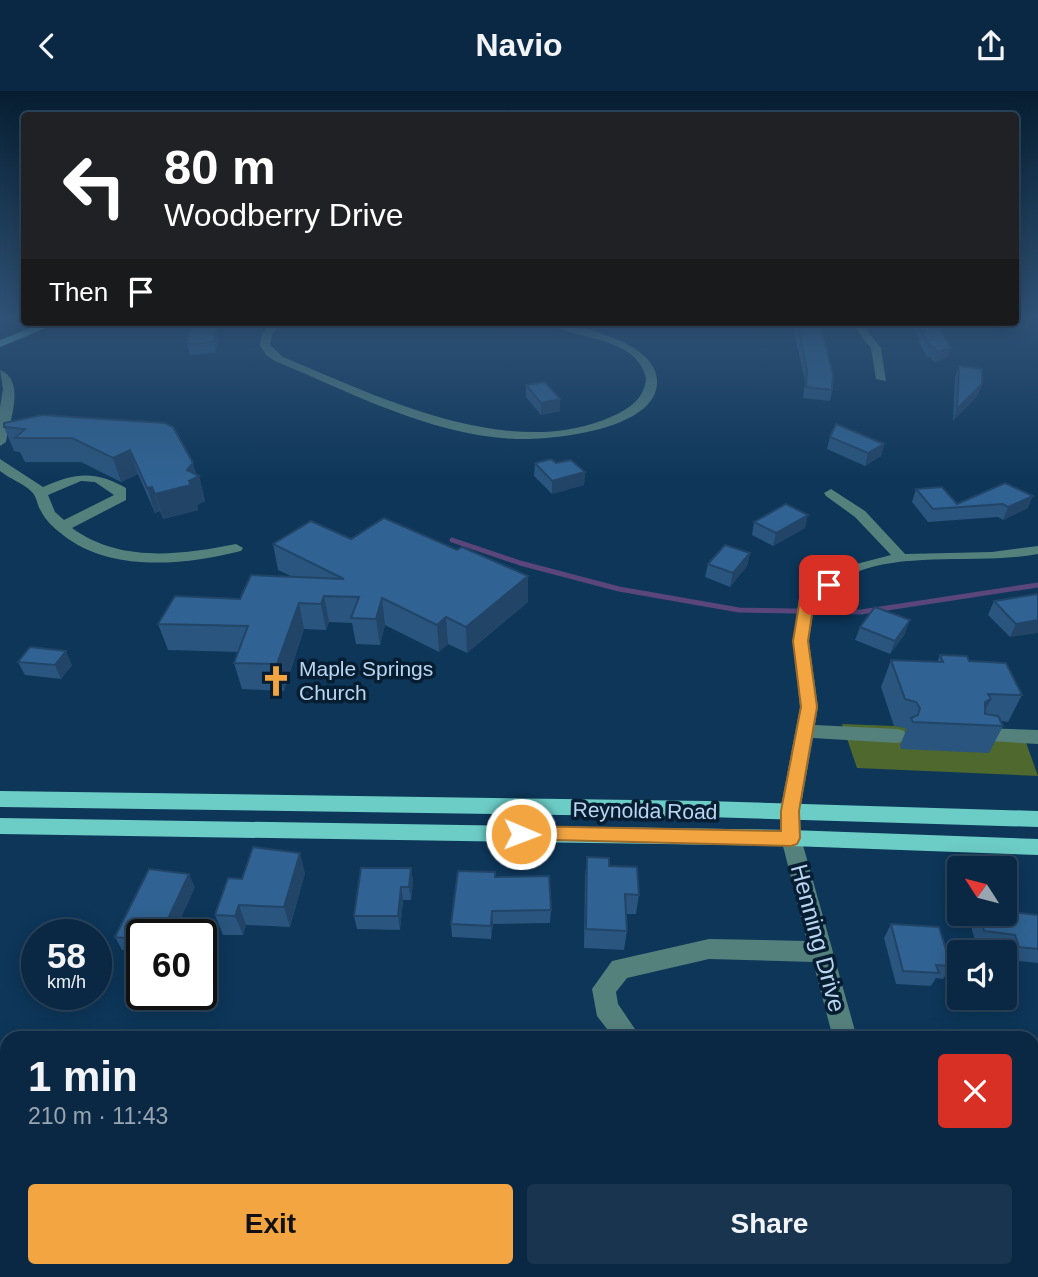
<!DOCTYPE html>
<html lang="en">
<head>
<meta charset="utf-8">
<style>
	:root { --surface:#0a2843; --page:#18344e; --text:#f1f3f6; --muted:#99a6b2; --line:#2a445c; --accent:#f2a541 }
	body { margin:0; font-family:Arial,sans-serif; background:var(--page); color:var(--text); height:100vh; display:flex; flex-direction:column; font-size:26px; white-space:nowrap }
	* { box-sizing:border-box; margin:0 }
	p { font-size:23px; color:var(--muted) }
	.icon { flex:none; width:38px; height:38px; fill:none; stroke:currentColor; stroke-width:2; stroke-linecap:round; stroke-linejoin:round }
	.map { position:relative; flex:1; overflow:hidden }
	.side { position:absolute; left:0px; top:940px; width:1040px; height:247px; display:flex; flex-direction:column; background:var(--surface); border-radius:21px 21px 0 0; box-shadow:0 4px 18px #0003,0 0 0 2px var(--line) }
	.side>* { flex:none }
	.top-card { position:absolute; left:21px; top:21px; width:998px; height:214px; border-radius:7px; box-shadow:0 4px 18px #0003,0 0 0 2px var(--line); background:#202124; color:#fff; overflow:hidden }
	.needle { width:46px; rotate:306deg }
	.buttons { position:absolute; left:947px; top:765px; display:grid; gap:14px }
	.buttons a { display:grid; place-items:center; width:70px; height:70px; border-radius:7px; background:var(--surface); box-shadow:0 4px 18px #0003,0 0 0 2px var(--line); font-size:35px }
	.speed { position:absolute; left:21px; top:828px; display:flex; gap:14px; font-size:35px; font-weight:700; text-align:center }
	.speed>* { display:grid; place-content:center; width:91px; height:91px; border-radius:50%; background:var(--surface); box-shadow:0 4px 18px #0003,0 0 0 2px var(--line); line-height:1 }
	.speed small { font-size:18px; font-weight:400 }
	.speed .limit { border:4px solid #111; border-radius:10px; background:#fff; color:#111 }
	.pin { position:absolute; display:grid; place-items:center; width:60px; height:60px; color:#fff; margin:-30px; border-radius:14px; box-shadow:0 4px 10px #0006 }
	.me { position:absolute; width:77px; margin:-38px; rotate:91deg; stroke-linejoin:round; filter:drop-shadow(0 0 5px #0008) }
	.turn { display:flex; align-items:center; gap:24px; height:147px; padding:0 28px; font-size:32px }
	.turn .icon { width:91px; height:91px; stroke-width:2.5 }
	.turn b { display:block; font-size:49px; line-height:60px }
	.then { display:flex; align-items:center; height:66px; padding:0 28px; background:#0003; gap:14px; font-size:26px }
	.round { display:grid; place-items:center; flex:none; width:74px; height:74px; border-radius:7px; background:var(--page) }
	.head { display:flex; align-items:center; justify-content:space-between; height:119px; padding:0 28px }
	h1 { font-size:42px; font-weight:600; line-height:52px }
	.cta { display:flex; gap:14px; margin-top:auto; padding:14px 28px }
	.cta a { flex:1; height:80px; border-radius:7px; background:var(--accent); color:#111; font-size:28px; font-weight:600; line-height:80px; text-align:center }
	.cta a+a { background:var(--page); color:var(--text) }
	header { display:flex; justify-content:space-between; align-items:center; height:91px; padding:0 28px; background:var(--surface); font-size:32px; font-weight:600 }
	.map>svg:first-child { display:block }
	.green { fill:#4f682e }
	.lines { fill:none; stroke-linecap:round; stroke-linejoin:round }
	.stream { stroke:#5a467a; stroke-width:5 }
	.minor { fill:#55817d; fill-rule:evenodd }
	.major { fill:#6ccdc6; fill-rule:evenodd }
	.wall { fill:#29557e }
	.shaded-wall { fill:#224567 }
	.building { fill:#306393; stroke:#224567; stroke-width:2 }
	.route { fill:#f2a541; stroke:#9d6b2a; stroke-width:2 }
	.labels { text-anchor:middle; stroke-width:7; stroke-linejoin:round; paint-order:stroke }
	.poi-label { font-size:21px; fill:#bad5f0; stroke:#071d31; text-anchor:start }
	.street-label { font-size:21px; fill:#bad5f0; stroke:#071d31 }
	.near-street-label { font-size:24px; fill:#bad5f0; stroke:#071d31 }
</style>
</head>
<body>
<header><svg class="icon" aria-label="back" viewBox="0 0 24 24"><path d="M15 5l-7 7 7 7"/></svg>Navio<svg class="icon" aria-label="share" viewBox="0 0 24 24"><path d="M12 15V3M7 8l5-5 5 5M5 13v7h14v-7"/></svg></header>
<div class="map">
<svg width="1038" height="1186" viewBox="0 0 1038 1186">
	<rect width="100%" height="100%" fill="#0d3659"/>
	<path class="green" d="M842 633 1022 640 1038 685 857 677Z"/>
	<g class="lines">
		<path class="stream" d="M452 449 520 472 619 498 739 519 861 521 1038 494"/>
		<g class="minor">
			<path d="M271 231H282L272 243 270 254 283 266C377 305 511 372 613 325 629 318 645 307 646 287 636 244 575 250 546 231 570 231 595 239 618 249 634 256 655 268 657 288 661 339 551 349 517 348 432 345 352 302 275 270L266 264 260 254 262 242Z"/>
			<path d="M850 231H860L881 257 886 290 876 288 871 257Z"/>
			<path d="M0 279C26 289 10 330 6 351L0 355V316L3 298Z"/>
			<path d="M0 368 43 396C74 382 95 379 126 397V409L72 437C120 472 181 464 236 453L243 457 241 460C185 474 111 482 63 444 55 438 45 429 41 420 37 414 37 406 32 401 23 392 10 388 0 380ZM81 390 95 391 114 404 64 429 55 421 48 404Z"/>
			<path d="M831 398 865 420 905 463 992 461 1038 455V463C981 474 906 460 855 482 840 489 828 501 815 510L809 550 818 616 815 634 897 638 904 640 906 645 904 650 897 652 813 647 800 720 801 747 857 947H833L813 871 709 868 627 887 616 901 618 913 641 947H614L597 925 592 898 612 870 709 848 807 850 781 747 780 720 800 616 793 550 799 508 841 477 891 464 855 426 826 405 824 402Z"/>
			<path d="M981 637 1038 639V653L974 649 972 644 974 639Z"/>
			<path d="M893 1180H923L925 1186H895Z"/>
		</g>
		<g class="major">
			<path d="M46 231H60L0 256V249Z"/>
			<path d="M0 700 707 710 1038 720V736L707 726 0 716Z"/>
			<path d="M0 727 791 739 1038 748V764L791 755 0 743Z"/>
			<path d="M0 1009 7 1012V1047L0 1044Z"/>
			<path d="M95 1180H128L131 1186H98Z"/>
		</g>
	</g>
	<g class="wall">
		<path d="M220 231 216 262 190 264 187 253Z"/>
		<path d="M796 231H820L832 299 830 310 803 307 805 290 794 241Z"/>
		<path d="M910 231H939L938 235 951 257 947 267 934 271 931 266H927L918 250 919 247Z"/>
		<path d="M959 275 982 293 978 304 953 330 955 286Z"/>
		<path d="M526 294 560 320 541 324 526 306Z"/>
		<path d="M42 324 199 385 205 410 197 414 198 419 163 428 160 420 155 422 138 383 121 391 81 371H25L20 361 14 360 4 336Z"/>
		<path d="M830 346 884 353 881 365 865 375 827 358Z"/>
		<path d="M535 372H556L585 381 584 394 552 403 534 385Z"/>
		<path d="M1005 392 1028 417 1003 429 998 426 928 431 912 411 916 398 957 413Z"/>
		<path d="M754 431 805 437 773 455 752 444Z"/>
		<path d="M351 448 457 459 528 485V511L467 562 448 553 439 561 385 534 380 554 356 553 352 532 329 531 326 539 304 538 284 600 242 598 234 572 238 561 168 559 158 533 240 508 293 486 278 479 273 453Z"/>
		<path d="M750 462 747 475 730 496 705 486 708 473Z"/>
		<path d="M1038 503 1010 546 988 524 994 510Z"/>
		<path d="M860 536 905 543 890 563 855 549Z"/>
		<path d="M940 564 969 570 1022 604 1008 631 1001 630 1003 635 989 662 901 658 900 654 906 640 905 637 894 635 881 596 891 569 937 571Z"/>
		<path d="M18 571 72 574 61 588 25 584Z"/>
		<path d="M587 766 609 775 639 804 636 823H626L627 840 624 859 584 857 585 786Z"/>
		<path d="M411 777 413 791 411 809H403L400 839 357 838 354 825Z"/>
		<path d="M305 782 290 836 246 834 243 844H223L215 824 242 788Z"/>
		<path d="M496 786 551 819 550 832 493 833 491 848 452 846 451 833Z"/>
		<path d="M195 796 173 844H142V861L122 859 115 846Z"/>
		<path d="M975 822 1038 824V872L1010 869 1006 857 976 854 970 831Z"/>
		<path d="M891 833 951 875 943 888 936 887 931 895 896 893 884 847Z"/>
		<path d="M1032 1077 1038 1095V1186H1021L1019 1180H1032Z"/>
		<path d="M352 1180 351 1186H290L287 1182Z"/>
		<path d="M436 1180H523V1186H437Z"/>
		<path d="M763 1180H822L823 1186H764Z"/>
	</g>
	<g class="shaded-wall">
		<path d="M216 231H220L216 262 214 251Z"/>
		<path d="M951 257 947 267 934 271 937 261Z"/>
		<path d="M982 293 978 304 953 330 957 318Z"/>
		<path d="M560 308V320L541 324V312Z"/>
		<path d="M884 353 881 365 865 375 868 362Z"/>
		<path d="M130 359 138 383 121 391 113 367Z"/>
		<path d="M193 372 197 386 199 385 205 410 197 414 198 419 163 428 155 403 187 379Z"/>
		<path d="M585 381 584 394 552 403V390Z"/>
		<path d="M152 396 160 420 155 422 147 397Z"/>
		<path d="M1033 405 1028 417 1003 429 1008 416Z"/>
		<path d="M808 424 805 437 773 455 776 442Z"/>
		<path d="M750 462 747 475 730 496 733 482Z"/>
		<path d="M528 485V511L467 562 466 536Z"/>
		<path d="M324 505 329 531 326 539 321 513Z"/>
		<path d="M382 507 385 534 380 554 376 528Z"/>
		<path d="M299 512 304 538 284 600 277 573Z"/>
		<path d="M446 526 448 553 439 561 437 534Z"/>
		<path d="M910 529 905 543 890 563 895 550Z"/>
		<path d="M1038 529V542L1010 546 1016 533Z"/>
		<path d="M66 560 72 574 61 588 55 574Z"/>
		<path d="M991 608 978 634 985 611Z"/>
		<path d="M300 762 305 782 290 836 284 816Z"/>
		<path d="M411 777 413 791 411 809 409 796Z"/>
		<path d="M189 783 195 796 173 844H171L166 832Z"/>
		<path d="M401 796 403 809 400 839 398 825Z"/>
		<path d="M239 814 246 834 243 844 235 825Z"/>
		<path d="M492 820 493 833 491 848V835Z"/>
		<path d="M155 831 161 844H149Z"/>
		<path d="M347 1180H352L351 1186H347Z"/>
	</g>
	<g class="building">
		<path d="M191 231H216L214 251 187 253Z"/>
		<path d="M797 231H820L833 284 832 299 806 296 807 279Z"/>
		<path d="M919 231H936L951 257 937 261 934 256H930L921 240H924Z"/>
		<path d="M959 275 982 278V293L957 318Z"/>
		<path d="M545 291 560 308 541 312 526 294Z"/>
		<path d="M42 324 165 332 173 336 193 372 187 379 199 385 189 390 191 394 155 403 152 396 147 397 130 359 113 367 72 347H15L25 338 4 336V332Z"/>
		<path d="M836 333 884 353 868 362 830 346Z"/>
		<path d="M551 368 556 372 571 369 585 381 552 390 535 372Z"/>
		<path d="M1005 392 1033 405 1008 416 1003 413 933 418 916 398 942 396 957 413Z"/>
		<path d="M786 413 808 424 776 442 754 431Z"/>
		<path d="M384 427 457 459 462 456 528 485 466 536 446 526 437 534 382 507 376 528 351 527 359 506 324 505 321 513 299 512 277 573 234 572 248 535 158 533 175 505 240 508 251 484 344 488 273 453 311 430 351 448Z"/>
		<path d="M725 454 750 462 733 482 708 473Z"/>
		<path d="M1038 503V529L1016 533 994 510Z"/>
		<path d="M875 516 910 529 895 550 860 536Z"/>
		<path d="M30 556 66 560 55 574 18 571Z"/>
		<path d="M940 564 967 565 969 570 1006 572 1022 604 988 603 991 608 985 611V623L998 625 1003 635 913 631 911 627 918 624 920 617 916 611 905 608 891 569 943 571Z"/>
		<path d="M253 756 300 762 284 816 239 814 235 825 215 824 228 787 242 788Z"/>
		<path d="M587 766 609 767V775L637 776 639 804 625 803 627 840 586 838Z"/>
		<path d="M361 777H411L409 796H401L398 825H354Z"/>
		<path d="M149 778 189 783 166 832 155 831 149 844H142V849L115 846Z"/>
		<path d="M458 780 495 781V786L549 785 551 819 492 820 491 835 451 833Z"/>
		<path d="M1004 820 1038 824V858L1019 856 1015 844 984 840 979 822H1004Z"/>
		<path d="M891 833 939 836 951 875 936 874 939 882 903 880Z"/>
		<path d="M1032 1077 1038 1095V1179L1032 1162Z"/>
		<path d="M288 1180H347L346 1184 287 1182Z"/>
		<path d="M593 1180H671V1186H592Z"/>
		<path d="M770 1180H822L823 1186H771Z"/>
	</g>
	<linearGradient id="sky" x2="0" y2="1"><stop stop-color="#071e31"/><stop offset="0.58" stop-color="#2f5276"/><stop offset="1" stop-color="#2f5276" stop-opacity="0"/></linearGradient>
	<rect width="1038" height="391" fill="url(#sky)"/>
	<path class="route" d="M829 489 836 494 814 510 808 550 817 616 799 720 800 747 797 753 791 755 514 748 511 743 514 738 521 735 781 740V720L801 616 793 550 800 508Z"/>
	<defs>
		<symbol id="church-bare" viewBox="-9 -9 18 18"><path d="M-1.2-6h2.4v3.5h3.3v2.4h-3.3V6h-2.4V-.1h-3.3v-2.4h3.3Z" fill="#f2a541" stroke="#071d31" stroke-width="2.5" paint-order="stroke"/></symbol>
	</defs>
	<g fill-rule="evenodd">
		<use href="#church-bare" x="254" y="568" width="44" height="44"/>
	</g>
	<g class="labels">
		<g class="poi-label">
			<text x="299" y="585">Maple Springs<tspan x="299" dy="24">Church</tspan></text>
		</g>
		<g class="street-label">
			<text transform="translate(645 720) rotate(1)" y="7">Reynolda Road</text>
		</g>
		<g class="near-street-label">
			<text transform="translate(818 847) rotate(75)" y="8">Henning Drive</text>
		</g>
	</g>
</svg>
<div class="buttons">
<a><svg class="needle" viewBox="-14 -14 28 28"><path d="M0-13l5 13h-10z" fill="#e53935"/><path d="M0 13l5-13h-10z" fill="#99a6b2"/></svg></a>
<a><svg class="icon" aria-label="sound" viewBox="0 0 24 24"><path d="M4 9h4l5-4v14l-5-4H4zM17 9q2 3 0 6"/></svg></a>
</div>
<div class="speed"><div>58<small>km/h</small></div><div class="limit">60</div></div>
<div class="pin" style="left:829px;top:494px;background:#d93025"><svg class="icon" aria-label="arrive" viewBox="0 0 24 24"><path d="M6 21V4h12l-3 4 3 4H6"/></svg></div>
<svg class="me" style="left:521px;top:743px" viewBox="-20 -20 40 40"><circle r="17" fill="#f2a541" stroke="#fff" stroke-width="3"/><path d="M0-11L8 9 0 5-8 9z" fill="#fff"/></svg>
<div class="top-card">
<div class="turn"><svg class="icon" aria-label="left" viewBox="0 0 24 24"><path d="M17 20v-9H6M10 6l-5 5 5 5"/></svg><div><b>80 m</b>Woodberry Drive</div></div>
<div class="then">Then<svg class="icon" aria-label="arrive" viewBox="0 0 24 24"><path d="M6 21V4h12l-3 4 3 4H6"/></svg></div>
</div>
<section class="side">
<div class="head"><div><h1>1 min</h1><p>210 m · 11:43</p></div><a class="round" style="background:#d93025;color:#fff"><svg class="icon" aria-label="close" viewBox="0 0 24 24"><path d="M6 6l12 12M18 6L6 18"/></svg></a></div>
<div class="cta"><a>Exit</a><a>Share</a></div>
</section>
</div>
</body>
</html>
